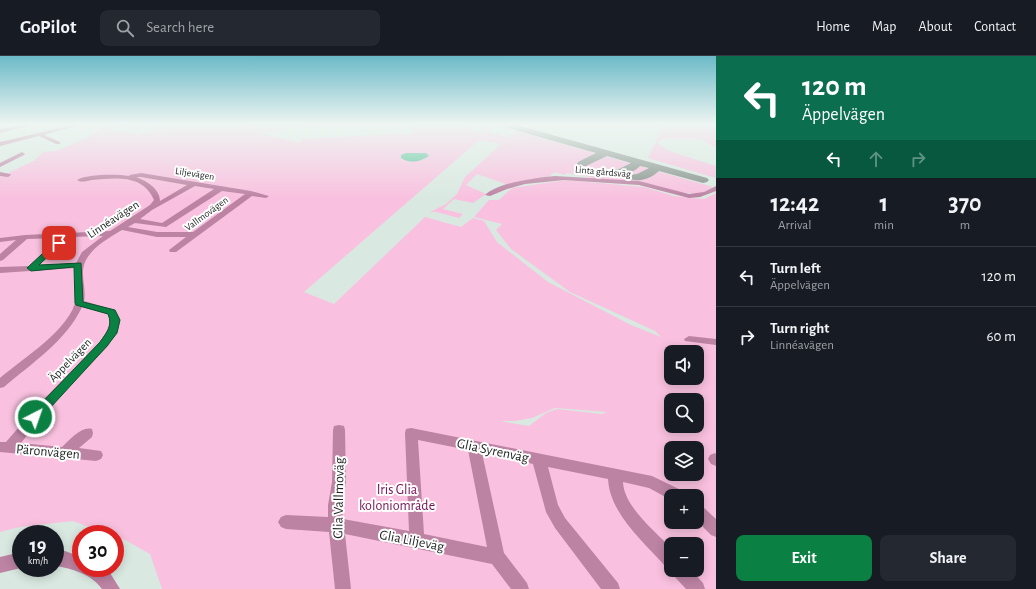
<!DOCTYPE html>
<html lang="en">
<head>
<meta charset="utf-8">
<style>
	:root { --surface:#171b24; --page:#242831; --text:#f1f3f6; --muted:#9ea1a6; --line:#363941; --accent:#0b8043 }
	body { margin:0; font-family:"Alegreya Sans",sans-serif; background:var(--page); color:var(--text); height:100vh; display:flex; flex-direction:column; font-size:15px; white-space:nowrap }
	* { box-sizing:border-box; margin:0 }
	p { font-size:13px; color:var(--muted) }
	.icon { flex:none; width:22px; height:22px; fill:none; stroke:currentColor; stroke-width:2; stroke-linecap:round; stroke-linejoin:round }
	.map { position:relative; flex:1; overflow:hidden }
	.drawer { display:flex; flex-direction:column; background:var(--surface); width:320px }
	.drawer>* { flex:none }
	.hud { background:#0b6e4f; color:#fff; overflow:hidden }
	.buttons { position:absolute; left:664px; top:289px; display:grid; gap:8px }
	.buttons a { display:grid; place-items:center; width:40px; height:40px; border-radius:8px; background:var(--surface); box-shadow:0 2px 10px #0003; font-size:20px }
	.speed { position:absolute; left:12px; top:469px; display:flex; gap:8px; font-size:20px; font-weight:700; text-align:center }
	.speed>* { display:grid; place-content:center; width:52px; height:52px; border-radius:50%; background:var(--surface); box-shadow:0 2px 10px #0003; line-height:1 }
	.speed small { font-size:10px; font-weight:400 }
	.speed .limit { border:6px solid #d22; background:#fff; color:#111 }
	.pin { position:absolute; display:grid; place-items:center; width:34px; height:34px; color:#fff; margin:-17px; border-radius:8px; box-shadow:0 2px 6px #0006 }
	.me { position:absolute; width:44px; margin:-22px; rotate:41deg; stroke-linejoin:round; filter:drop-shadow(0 0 3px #0008) }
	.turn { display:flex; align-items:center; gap:14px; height:84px; padding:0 20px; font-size:18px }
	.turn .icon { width:52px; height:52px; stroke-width:2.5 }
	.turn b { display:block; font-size:28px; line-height:34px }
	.lanes { display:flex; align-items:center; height:38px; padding:0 20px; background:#0003; justify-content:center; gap:20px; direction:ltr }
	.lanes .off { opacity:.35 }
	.eta { display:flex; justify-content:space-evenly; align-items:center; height:68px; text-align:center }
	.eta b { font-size:24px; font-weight:600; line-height:28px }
	.primary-button { display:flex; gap:8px; margin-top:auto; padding:8px 20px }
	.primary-button a { flex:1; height:46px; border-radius:8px; background:var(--accent); color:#fff; font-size:16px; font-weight:600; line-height:46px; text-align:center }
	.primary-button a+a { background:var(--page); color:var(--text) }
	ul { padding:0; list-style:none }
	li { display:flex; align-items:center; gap:12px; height:60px; padding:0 20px; border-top:1px solid var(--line) }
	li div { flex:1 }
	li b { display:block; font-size:15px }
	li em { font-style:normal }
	header { display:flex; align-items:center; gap:24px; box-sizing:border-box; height:56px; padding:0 20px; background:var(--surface); border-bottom:1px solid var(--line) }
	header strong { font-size:19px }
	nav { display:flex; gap:22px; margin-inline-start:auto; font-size:14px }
	.search { width:280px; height:36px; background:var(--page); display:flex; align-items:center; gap:10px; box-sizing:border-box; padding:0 14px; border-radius:8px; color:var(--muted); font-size:15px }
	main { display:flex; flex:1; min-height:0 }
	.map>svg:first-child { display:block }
	.green { fill:#f9c1df; fill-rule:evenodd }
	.water { fill:#53c297 }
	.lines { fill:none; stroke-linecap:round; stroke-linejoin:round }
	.taxiway { fill:#86928c; fill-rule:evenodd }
	.minor { fill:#bc83a3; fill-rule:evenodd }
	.route { fill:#0b8043; stroke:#07532c }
	.labels { text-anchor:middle; stroke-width:4; stroke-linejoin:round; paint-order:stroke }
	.far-street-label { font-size:10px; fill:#1e2421; stroke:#fff }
	.street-label { font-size:12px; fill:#1e2421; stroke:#fff }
	.near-street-label { font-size:14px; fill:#1e2421; stroke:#fff }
	.near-park-label { font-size:14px; fill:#751055; stroke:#fff }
</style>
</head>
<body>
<header>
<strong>GoPilot</strong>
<div class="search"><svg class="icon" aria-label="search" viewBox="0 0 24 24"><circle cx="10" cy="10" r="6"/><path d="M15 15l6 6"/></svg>Search here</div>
<nav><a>Home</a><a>Map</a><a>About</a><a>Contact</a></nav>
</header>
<main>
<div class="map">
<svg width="716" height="533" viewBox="0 0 716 533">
	<rect width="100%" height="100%" fill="#d9e9e1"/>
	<g class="green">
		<path d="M107 68H117L111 73V75L135 77 136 78 154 76V73L166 75 167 74 145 68 131 72 120 70 121 68H324L284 72V74L260 77 300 87 302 83 412 77 411 68H463L480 77 484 68 492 70 489 76 508 81 517 75 713 131 701 138 675 136 644 127 592 123 589 121 567 117 565 119 554 116 547 123 509 129 477 118 466 129 486 138 473 147 454 143 443 153 463 158 459 162 436 156H430L446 148 457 138 465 121 501 88 479 84 304 236 334 248 425 161 461 171 473 162 484 165 497 186 548 226 631 269 661 281 655 275 570 236 511 193 496 174 502 168 474 161 489 144H499L512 132 566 124 644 131 674 140 691 142 704 143 716 137V533H162L150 498 125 484 115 481V478H108L73 465 20 471 0 476V121L35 104 43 96 56 95 89 81ZM671 296H697V322H671ZM671 344H697V370H671ZM555 352 607 356 602 358 557 353 546 357 529 370 500 365H515L532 362ZM671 392H697V418H671ZM671 440H697V466H671ZM671 488H697V514H671Z"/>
		<path d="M625 68 686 70 685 68H716V92L701 83H663L657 87 669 95 716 110V122L648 102 662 73Z"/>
	</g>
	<path class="water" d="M406 97H426L429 100C420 106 411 108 401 102V99Z"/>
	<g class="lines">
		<path class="taxiway" d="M500 68H513L707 122 709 124 707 126 703 127 659 115C650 123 641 126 629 123L627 121 629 119 637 118 649 112 640 110C633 117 617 125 609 115L610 113H619L631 107 607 100 586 110H578L577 108 578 106 596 97 501 70Z"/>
		<g class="minor">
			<path d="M28 68H36L0 77V73Z"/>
			<path d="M76 68H83L44 79 60 86V88H56L39 80 0 90V86Z"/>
			<path d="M22 96 25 98 24 99 0 111V107Z"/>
			<path d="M0 116 10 118 11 119 8 121 0 120Z"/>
			<path d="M141 117 251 135 269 140 266 142 252 140 176 196H170L169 194 186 181H157L122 174C106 184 82 196 83 218 83 227 86 236 84 245L115 254 120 264 118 274 108 290 47 354 21 387 62 391C70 384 81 370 92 373L93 377 92 381 79 392 101 395 103 399 101 403 96 405 0 396V386H6L39 348 100 286C106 276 112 269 108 258L82 251C66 285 32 307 4 331L0 332V322C22 303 71 273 76 243 77 232 74 222 75 212L0 217V211L29 210 59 182 27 183 3 204 0 205V198L16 184 0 186V182L25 179 110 175 150 149 154 144C143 118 116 122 92 124 87 125 81 127 77 124 86 118 117 118 129 120L130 119ZM136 121H141L187 129 160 145C160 133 147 125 136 121ZM195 130 214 133 162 167 140 163 152 154ZM222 135 245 138 193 176H157L128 171 135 167 166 171ZM103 180 82 196 76 207 39 209 69 181Z"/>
			<path d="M555 120 639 125 689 138 704 136 716 130V135L700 141 689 142 639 129 564 124 525 128 507 133 490 140 485 139C499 126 536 122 555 120Z"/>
			<path d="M689 280 716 283V289L685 285 684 283Z"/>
			<path d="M339 369 344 370 345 374 346 426 342 449 343 463 409 475 405 377 406 373 411 372 652 420 683 435 685 440H671V444L649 432 623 426C624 451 655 475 671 492V512L665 510C643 485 610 458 608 423L548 411 558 449 565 462 618 527 620 533H601L555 472 546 456 533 408 482 397 504 497 527 527 529 533H511L492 508 345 478 351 533H335L329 476 286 473 281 471 278 466 281 461 286 459 328 461V449L332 426 333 374 334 370ZM418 384 468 394 487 491 424 478Z"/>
			<path d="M715 397 716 398V410L711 408 708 403 710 399Z"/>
			<path d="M697 448 702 450 716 463V481L711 479 697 465Z"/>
			<path d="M55 494 65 495 81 501V512H107L120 533H102C92 519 72 512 55 510Z"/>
			<path d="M21 496V512L0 517V501Z"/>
			<path d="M672 514H691L703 527 705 533H686L674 520Z"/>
		</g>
	</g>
	<linearGradient id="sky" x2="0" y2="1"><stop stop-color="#6cbac8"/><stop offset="0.48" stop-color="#eef5f2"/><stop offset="1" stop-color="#eef5f2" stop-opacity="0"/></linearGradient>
	<rect width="716" height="142" fill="url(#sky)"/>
	<path class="route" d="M59 184 62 187 61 188 39 209 81 207 83 246 115 254 120 264 117 277 107 290 39 364 35 366 31 364 29 361 31 358 100 286C107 276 113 270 108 258L76 249 75 247 74 211 31 215 27 212 56 185Z"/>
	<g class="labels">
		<g class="far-street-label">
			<text transform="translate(603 115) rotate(5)" y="4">Linta gårdsväg</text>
			<text transform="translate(195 117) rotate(9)" y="4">Liljevägen</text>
			<text transform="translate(206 157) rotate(-36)" y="4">Vallmovägen</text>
		</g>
		<g class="street-label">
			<text transform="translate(113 163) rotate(-33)" y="4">Linnéavägen</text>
			<text transform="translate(70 304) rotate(-46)" y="4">Äppelvägen</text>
		</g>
		<g class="near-street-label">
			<text transform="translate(493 394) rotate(12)" y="5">Glia Syrenväg</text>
			<text transform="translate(48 395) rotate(5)" y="5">Päronvägen</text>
			<text transform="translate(338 442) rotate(-89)" y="5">Glia Vallmoväg</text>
			<text transform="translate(412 484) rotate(11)" y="5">Glia Liljeväg</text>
		</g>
		<g class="near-park-label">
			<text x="397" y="438">Iris Glia<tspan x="397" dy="16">koloniområde</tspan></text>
		</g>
	</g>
</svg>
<div class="buttons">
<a><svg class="icon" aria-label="sound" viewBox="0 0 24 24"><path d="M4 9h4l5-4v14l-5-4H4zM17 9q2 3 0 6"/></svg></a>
<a><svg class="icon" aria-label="search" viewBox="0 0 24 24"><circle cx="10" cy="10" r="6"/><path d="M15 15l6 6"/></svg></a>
<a><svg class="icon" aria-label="layers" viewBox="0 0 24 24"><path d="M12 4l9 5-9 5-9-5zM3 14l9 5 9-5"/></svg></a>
<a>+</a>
<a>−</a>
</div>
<div class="speed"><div>19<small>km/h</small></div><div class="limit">30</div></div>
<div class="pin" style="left:59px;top:187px;background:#d93025"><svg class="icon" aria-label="arrive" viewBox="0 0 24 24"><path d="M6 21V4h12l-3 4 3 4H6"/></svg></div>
<svg class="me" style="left:35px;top:361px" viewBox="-20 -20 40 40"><circle r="17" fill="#0b8043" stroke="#fff" stroke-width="3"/><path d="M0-11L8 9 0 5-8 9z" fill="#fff"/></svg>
</div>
<section class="drawer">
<div class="hud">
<div class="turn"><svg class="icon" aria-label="left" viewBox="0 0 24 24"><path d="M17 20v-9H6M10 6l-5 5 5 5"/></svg><div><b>120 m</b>Äppelvägen</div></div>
<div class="lanes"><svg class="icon" aria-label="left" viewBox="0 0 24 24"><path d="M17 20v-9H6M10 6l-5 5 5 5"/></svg><svg class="icon off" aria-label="ahead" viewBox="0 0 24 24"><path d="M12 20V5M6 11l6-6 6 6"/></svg><svg class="icon off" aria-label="right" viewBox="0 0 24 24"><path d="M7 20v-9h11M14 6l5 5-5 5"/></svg></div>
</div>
<div class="eta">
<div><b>12:42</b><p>Arrival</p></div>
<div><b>1</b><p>min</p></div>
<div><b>370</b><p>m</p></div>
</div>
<ul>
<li><svg class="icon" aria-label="left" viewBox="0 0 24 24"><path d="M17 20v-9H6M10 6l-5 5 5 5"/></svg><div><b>Turn left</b><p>Äppelvägen</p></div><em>120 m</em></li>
<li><svg class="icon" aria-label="right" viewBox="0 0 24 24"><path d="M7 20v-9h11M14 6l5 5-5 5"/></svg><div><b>Turn right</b><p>Linnéavägen</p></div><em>60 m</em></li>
</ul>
<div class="primary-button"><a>Exit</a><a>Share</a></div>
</section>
</main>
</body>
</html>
